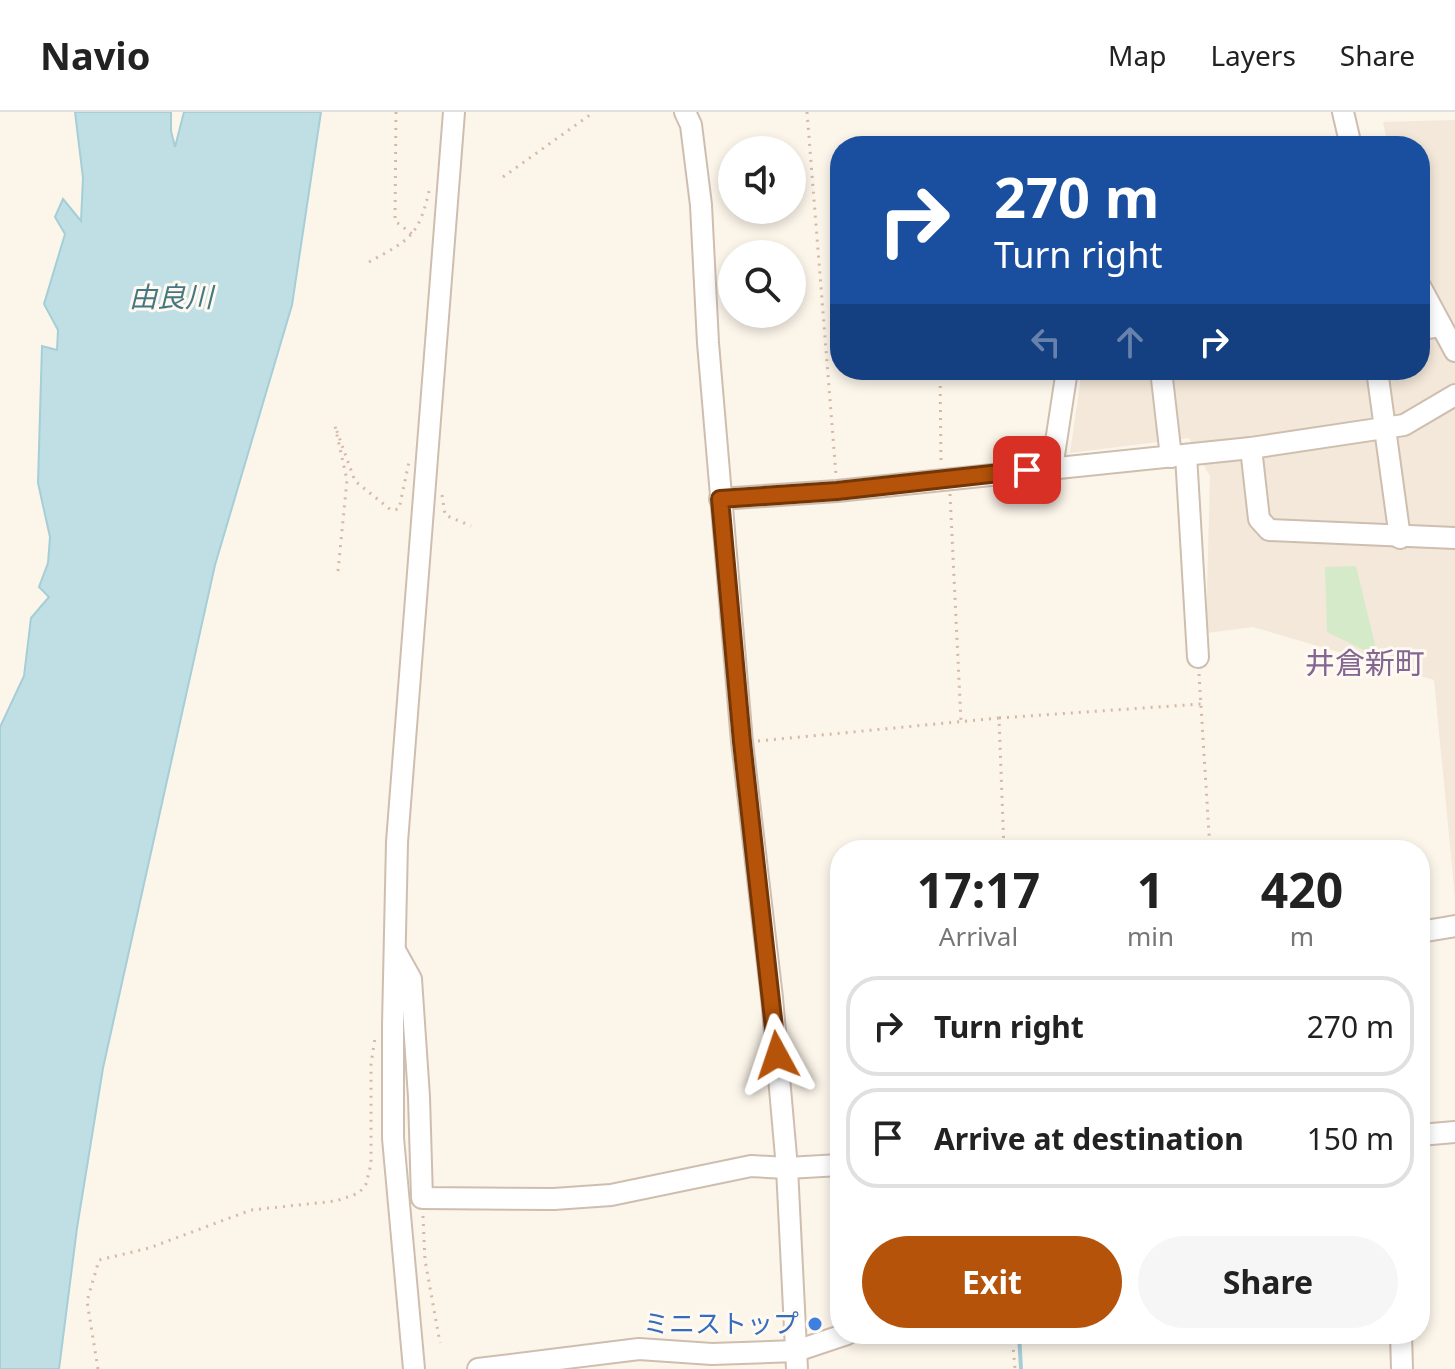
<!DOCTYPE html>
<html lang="en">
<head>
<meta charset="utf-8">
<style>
	:root { --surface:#fff; --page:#f6f6f6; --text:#222; --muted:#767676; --line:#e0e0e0; --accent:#b45309 }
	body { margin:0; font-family:"Noto Sans","Noto Sans JP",sans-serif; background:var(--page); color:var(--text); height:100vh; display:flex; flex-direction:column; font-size:30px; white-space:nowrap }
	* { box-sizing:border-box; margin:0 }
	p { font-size:26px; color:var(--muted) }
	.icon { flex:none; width:44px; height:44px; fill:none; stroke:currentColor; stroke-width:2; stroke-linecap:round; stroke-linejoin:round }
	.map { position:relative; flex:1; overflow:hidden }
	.panel { position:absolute; left:830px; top:728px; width:600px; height:504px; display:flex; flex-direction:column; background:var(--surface); border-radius:32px; box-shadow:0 4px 12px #0003 }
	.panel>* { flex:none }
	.guide { position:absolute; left:830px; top:24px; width:600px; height:244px; border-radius:32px; box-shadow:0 4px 12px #0003; background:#1a4fa0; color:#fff; overflow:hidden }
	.tools { position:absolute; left:718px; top:24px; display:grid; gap:16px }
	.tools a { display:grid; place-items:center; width:88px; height:88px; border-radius:50%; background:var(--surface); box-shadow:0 4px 12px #0003; font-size:40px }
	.pin { position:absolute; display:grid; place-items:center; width:68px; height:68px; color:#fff; margin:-34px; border-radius:16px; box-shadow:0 4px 12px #0006 }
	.me { position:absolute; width:88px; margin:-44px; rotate:355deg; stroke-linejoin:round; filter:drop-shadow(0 0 6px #0008) }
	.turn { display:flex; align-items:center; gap:28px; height:168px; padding:0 32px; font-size:36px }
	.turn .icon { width:104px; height:104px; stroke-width:2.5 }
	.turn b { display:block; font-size:56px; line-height:68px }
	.lanes { display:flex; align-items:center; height:76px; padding:0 32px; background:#0003; justify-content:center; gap:40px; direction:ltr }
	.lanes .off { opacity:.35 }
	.eta { display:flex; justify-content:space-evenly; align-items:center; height:136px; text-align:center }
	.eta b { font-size:48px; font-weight:700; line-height:56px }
	.button { display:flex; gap:16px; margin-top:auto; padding:16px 32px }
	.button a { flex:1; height:92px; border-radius:48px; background:var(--accent); color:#fff; font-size:32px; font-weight:700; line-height:92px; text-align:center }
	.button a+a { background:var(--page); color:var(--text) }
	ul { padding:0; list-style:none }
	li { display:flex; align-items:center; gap:24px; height:100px; margin:0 16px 12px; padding:0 16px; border:4px solid var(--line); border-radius:32px }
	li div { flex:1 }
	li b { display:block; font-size:30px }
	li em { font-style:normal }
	header { display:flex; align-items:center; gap:48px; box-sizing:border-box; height:112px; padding:0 40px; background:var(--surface); border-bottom:2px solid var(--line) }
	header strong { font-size:38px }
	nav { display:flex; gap:44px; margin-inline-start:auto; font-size:28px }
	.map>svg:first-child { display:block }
	.residential { fill:#f3e8d9 }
	.green { fill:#d5eac9 }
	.water { fill:#bfdfe5; stroke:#a5ced7; stroke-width:2 }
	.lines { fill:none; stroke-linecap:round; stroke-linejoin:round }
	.stream { stroke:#a5ced7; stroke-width:4 }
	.minor-casing { stroke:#cebeb0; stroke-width:24 }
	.path { stroke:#d6b9a5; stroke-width:3; stroke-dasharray:2 6; stroke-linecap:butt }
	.minor { stroke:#fff; stroke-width:20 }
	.route-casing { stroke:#753606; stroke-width:20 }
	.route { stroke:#b45309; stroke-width:14 }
	.shop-dot { fill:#3f7fe0; stroke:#fef9f1; stroke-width:3 }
	.labels { text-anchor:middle; stroke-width:6; stroke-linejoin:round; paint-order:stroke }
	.shop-label { font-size:26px; fill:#366cbe; stroke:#fef9f1; text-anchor:end }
	.water-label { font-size:28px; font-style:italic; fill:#457782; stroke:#fef9f1 }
	.quarter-label { font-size:30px; fill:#846692; stroke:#fef9f1 }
</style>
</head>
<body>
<header>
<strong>Navio</strong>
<nav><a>Map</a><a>Layers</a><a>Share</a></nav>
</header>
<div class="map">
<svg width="1455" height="1257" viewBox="0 0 1455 1257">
	<rect width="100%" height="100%" fill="#fcf5ea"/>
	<path class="residential" d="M1455 8V785L1434 568 1253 515 1206 521 1210 364 1189 326 1070 341 1082 258H1420V34H1388L1383 10Z"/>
	<path class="green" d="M1356 454 1378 545 1327 520 1325 455Z"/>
	<path class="water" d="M75 0H171V19L175 35 184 0H321L292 193 215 453 103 956 77 1116 59 1257H0V615L24 564 31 506 49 485 39 475 48 451 50 425 38 371 42 234 57 238 58 218 44 192 65 122 55 105 63 87 81 109 83 66Z"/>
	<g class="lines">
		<g class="stream">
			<path d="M1420 158 1427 170"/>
			<path d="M1019 1222 1021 1257"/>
		</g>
		<defs>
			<g id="minor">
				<path d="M685 0 691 13 701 93 708 231 742 630 772 886 787 1056 797 1257"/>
				<path d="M1343 0 1351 34"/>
				<path d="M1420 174 1455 239"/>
				<path d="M1420 217 1441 214"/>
				<path d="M1161 258 1171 345"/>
				<path d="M1377 258 1400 426"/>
				<path d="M1251 336 1259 407 1269 418 1455 426"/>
				<path d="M1186 343 1198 545"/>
				<path d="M1052 356 1067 258"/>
				<path d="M720 387 837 379 1251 336 1404 313 1455 283"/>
				<path d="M1420 820 1455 814"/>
				<path d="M396 840 411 867 419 985 422 1086 554 1087 611 1083 751 1054 787 1056 840 1053"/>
				<path d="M1420 1023 1455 1020"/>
				<path d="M1401 1222 1402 1257"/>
				<path d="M414 1257 393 1026V913L397 730 454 0"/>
				<path d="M478 1257 639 1237 712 1242 796 1239 847 1222"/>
			</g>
		</defs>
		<use href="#minor" class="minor-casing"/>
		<g class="path">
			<path d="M396 0 395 109 412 122"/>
			<path d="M807 0 836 363"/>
			<path d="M503 65 594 0"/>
			<path d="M369 150C411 127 419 124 430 75"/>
			<path d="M940 258 941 351"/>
			<path d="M950 382 961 610"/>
			<path d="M442 383 445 403 471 414"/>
			<path d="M338 459 347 368 335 314 355 369 391 398 399 397 409 350"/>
			<path d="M1199 562 1210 738"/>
			<path d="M999 606 1201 592"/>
			<path d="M758 629 999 606 1004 738"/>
			<path d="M423 1104 425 1148 440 1231"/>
			<path d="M1012 1222 1015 1257"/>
			<path d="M98 1257 87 1189 99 1148 149 1136 251 1098 336 1089 359 1081 366 1072 371 1052V952L375 926"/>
		</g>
		<use href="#minor" class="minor"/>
	</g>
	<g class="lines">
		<defs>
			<path id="route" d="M777 943 742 630 720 387 837 379 1027 358"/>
		</defs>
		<use href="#route" class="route-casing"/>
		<use href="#route" class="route"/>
	</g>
	<circle class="shop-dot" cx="815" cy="1212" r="8"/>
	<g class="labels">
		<g class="shop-label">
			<text x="799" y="1221">ミニストップ</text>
		</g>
		<g class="water-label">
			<text x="171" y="195">由良川</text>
		</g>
		<g class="quarter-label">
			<text x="1365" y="562">井倉新町</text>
		</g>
	</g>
</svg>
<div class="tools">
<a><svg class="icon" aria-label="sound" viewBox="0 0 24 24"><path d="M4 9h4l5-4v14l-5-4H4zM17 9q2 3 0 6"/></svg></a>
<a><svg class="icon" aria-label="search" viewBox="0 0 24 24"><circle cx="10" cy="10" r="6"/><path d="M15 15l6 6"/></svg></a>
</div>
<div class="pin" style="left:1027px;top:358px;background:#d93025"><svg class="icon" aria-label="arrive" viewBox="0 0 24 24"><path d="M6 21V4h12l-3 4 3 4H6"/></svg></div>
<svg class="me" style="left:777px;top:943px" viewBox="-20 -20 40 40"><path d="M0-17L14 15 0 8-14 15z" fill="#b45309" stroke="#fff" stroke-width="4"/></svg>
<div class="guide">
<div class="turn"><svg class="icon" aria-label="right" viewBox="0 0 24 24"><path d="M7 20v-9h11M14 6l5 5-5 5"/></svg><div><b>270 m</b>Turn right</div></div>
<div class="lanes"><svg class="icon off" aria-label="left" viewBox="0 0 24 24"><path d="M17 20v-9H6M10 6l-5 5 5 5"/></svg><svg class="icon off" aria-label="ahead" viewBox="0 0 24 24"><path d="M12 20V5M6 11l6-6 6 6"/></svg><svg class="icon" aria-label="right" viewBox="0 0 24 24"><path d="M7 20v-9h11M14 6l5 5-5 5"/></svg></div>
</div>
<section class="panel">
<div class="eta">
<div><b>17:17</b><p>Arrival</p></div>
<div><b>1</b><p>min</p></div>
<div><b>420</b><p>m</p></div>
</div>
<ul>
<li><svg class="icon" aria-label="right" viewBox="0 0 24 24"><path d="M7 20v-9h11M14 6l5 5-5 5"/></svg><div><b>Turn right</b></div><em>270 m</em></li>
<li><svg class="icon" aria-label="arrive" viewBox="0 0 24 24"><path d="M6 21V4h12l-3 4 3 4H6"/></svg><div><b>Arrive at destination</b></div><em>150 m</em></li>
</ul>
<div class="button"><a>Exit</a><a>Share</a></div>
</section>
</div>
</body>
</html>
